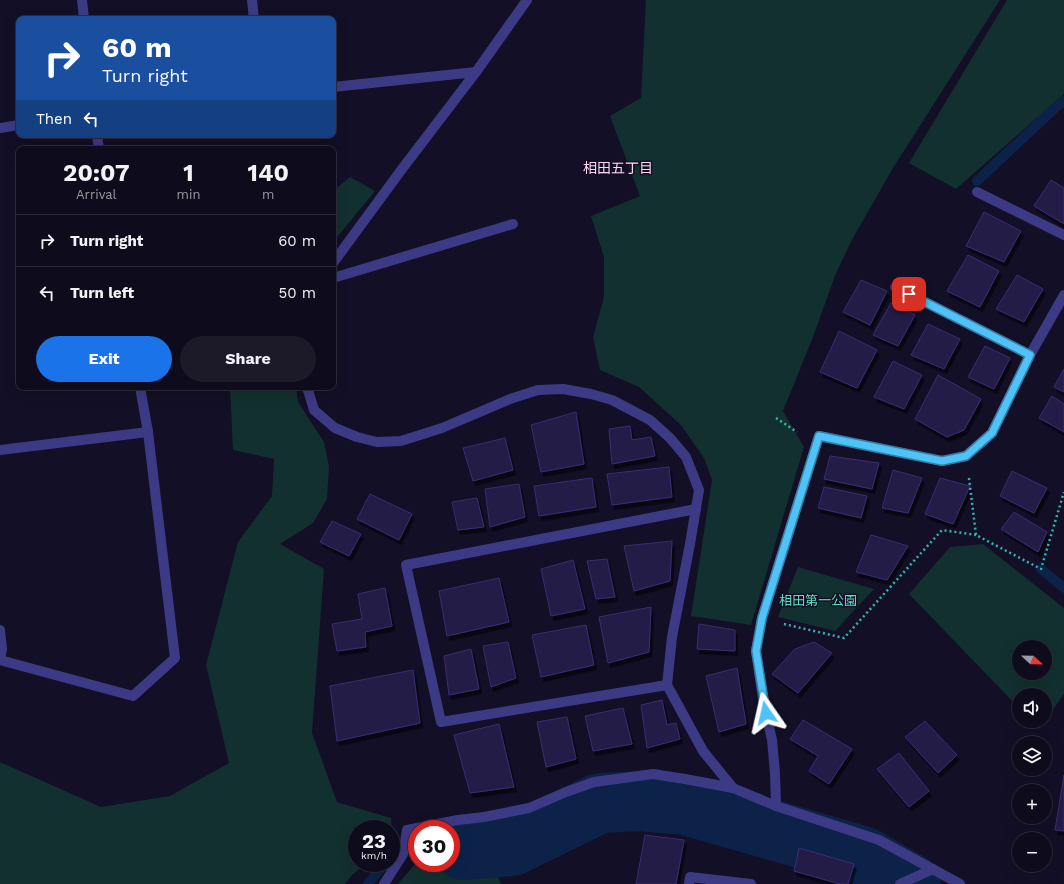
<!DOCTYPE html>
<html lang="en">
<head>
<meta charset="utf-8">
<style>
	:root { --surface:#0e0b1c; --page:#1c1929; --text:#f1f3f6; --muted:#9b9ba3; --line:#2e2b3b; --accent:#1a73e8 }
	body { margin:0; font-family:"Work Sans","Noto Sans JP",sans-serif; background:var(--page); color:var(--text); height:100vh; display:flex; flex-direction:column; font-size:15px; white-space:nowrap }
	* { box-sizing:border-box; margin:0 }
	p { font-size:13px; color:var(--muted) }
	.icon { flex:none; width:22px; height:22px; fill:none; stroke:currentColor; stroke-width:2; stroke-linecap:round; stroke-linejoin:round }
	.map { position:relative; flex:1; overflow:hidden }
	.sheet { position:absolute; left:16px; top:146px; width:320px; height:244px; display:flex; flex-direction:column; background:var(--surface); border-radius:8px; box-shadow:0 4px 16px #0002,0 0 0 1px var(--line) }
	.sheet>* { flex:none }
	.hud { position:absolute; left:16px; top:16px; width:320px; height:122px; border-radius:8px; box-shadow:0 4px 16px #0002,0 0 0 1px var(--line); background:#1a4fa0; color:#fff; overflow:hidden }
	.needle { width:26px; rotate:112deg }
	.fabs { position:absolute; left:1012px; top:640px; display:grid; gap:8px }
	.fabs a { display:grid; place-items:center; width:40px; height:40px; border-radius:50%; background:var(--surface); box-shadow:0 4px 16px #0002,0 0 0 1px var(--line); font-size:20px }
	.speed { position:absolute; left:348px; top:820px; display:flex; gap:8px; font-size:20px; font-weight:700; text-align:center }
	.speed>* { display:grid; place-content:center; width:52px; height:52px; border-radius:50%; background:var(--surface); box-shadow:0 4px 16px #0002,0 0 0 1px var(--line); line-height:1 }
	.speed small { font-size:10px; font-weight:400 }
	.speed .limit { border:6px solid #d22; background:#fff; color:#111 }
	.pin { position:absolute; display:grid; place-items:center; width:34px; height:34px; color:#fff; margin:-17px; border-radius:8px; box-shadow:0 2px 6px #0006 }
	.me { position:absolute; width:44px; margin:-22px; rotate:349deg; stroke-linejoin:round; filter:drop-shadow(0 0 3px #0008) }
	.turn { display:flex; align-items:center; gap:14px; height:84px; padding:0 20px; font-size:18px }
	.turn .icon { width:52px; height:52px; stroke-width:2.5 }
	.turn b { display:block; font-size:28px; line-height:34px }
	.then { display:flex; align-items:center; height:38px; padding:0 20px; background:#0003; gap:8px; font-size:15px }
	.eta { display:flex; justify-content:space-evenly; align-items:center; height:68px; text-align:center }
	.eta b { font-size:24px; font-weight:700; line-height:28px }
	.primary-button { display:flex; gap:8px; margin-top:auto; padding:8px 20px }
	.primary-button a { flex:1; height:46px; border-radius:24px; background:var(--accent); color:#fff; font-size:16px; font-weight:700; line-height:46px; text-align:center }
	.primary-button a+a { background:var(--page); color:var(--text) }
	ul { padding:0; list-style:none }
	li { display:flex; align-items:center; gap:12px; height:52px; padding:0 20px; border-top:1px solid var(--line) }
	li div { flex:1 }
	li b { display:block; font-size:15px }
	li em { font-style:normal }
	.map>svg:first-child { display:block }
	.green { fill:#12302f; fill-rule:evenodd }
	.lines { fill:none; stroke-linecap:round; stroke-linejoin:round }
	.stream { stroke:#0c2248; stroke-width:10 }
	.river { stroke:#0c2248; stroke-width:60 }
	.building { fill:#241b47; stroke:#3b2d73; filter:url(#shadow) }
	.path { stroke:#2fb8b0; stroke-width:2.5; stroke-dasharray:2 3; stroke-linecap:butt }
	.minor { stroke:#3d3a85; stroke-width:10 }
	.route-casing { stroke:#337fa1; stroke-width:10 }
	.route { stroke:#4fc3f7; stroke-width:7 }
	.labels { text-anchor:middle; stroke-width:3; stroke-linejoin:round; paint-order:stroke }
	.park-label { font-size:13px; fill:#5fe0c0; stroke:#130f26 }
	.neighbourhood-label { font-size:14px; fill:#ffd6f0; stroke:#130f26 }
</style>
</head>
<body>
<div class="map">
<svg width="1064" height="884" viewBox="0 0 1064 884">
	<defs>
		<filter id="shadow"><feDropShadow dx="2.5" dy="4.5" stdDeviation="0" flood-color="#0009"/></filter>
	</defs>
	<rect width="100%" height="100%" fill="#130f26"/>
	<g class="green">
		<path d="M646 0H1000L893 168 854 236 836 273 813 337 783 411 804 447 751 625 691 616 712 480 704 458 681 425 639 387 600 370 593 337 604 297V257L591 216 640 196 610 116 641 98Z"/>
		<path d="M1007 0H1064V94L956 189 909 163Z"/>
		<path d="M350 177 375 191 333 242V191Z"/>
		<path d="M230 387H296L298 402 324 442 329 466 327 499 313 523 280 544 324 569 312 733 337 802 391 818 393 843 391 844V829H357V863H367L351 876 345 884H0V762L101 807 170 796 229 763 206 665 238 542 272 496 274 459 233 450Z"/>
		<path d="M983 544 1064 608V694L1039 729 1031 721H1045V695H1019V708L909 594 950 547ZM1019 647H1045V673H1019Z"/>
		<path d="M798 567 874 589 835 631 778 617Z"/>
		<path d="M492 861 501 884H398L416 863Z"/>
	</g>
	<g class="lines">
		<g class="stream">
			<path d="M977 181 1056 107 1064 101"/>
			<path d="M1041 569 1064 588"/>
			<path d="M368 884 385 863"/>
		</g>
		<path class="river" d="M463 850 512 846 600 803 639 801 685 805 863 856 911 884"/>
	</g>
	<g class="building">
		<path d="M1051 180 1064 188V224L1034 206Z"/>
		<path d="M984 212 1021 231 1004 262 966 246Z"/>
		<path d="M968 255 999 271 980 307 947 291Z"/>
		<path d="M1017 275 1043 289 1024 322 996 309Z"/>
		<path d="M861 280 887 291 870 325 843 312Z"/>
		<path d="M891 303 915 315 898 346 873 335Z"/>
		<path d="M928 324 960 339 944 369 911 355Z"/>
		<path d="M839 331 877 350 857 388 820 372Z"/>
		<path d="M985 346 1010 358 994 389 968 377Z"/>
		<path d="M893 361 922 375 904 409 874 397Z"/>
		<path d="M1064 369V392L1054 387Z"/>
		<path d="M938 375 981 399 964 430 947 437 915 419Z"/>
		<path d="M1052 396 1064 404V432L1039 418Z"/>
		<path d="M576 412 584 464 541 472 531 425Z"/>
		<path d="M630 426 632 440 651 437 655 456 612 464 609 429Z"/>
		<path d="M505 438 513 470 473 481 463 448Z"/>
		<path d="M830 456 879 463 872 489 824 479Z"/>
		<path d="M669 467 672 497 612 505 607 474Z"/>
		<path d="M893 470 922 478 908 513 882 508Z"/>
		<path d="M1012 471 1047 488 1034 513 1000 496Z"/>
		<path d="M592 478 596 507 539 516 534 486Z"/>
		<path d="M940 478 970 486 953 524 925 514Z"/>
		<path d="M519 484 525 517 490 527 485 489Z"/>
		<path d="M824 487 867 496 861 518 818 508Z"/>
		<path d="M370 494 412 514 399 540 357 519Z"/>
		<path d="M477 498 484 527 458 530 452 502Z"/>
		<path d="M1014 512 1047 532 1038 552 1001 529Z"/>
		<path d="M332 521 361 534 349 556 320 542Z"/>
		<path d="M871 535 908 546 887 580 856 572Z"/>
		<path d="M672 541 670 581 634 591 624 546Z"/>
		<path d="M607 559 615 597 596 599 587 561Z"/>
		<path d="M573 560 585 609 551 616 541 569Z"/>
		<path d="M499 578 509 622 447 636 439 591Z"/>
		<path d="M385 588 392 626 365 632 366 647 337 651 332 624 362 619 358 594Z"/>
		<path d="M651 607 649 652 608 663 599 617Z"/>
		<path d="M699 624 735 630V651L697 649Z"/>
		<path d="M586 625 594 665 541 677 532 635Z"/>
		<path d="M508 642 516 678 491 687 483 646Z"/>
		<path d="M814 642 832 653 798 693 772 674 795 649Z"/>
		<path d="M471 649 479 689 449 695 444 656Z"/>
		<path d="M737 668 746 724 719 732 706 676Z"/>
		<path d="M413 670 420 723 337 741 330 686Z"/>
		<path d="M662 700 667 725 676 723 680 739 647 748 641 705Z"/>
		<path d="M623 708 632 744 593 751 585 716Z"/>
		<path d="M567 717 576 759 546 767 537 722Z"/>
		<path d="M803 720 852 749 829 784 809 771 818 756 790 739Z"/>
		<path d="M925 721 957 755 938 773 905 737Z"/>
		<path d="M499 724 514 787 470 793 454 735Z"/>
		<path d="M899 753 929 791 909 807 877 769Z"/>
		<path d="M1064 775V831L1055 830Z"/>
		<path d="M645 835 684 840 676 884H636Z"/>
		<path d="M799 848 854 864 848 884H840L794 871Z"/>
	</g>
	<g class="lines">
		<g class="path">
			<path d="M776 418 797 432"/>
			<path d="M969 478 976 535 1041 569 1064 492"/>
			<path d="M784 624 844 638 942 530 976 535"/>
		</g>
		<g class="minor">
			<path d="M82 0 84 19"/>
			<path d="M252 0 254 19"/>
			<path d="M333 87 476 72"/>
			<path d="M0 128 19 125"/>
			<path d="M97 135 99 149"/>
			<path d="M977 192 1064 235"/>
			<path d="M333 263 402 169 476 72 527 0"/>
			<path d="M333 278 513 224"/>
			<path d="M895 287 1030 355"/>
			<path d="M307 387 314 410 335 428 357 437 377 442 401 441 442 428 510 399 538 390 563 389 591 394 612 400 650 420 670 438 686 457 699 490 690 544 672 637 667 685 703 751 733 788"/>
			<path d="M0 450 148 432"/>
			<path d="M0 630 2 649 0 659"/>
			<path d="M0 660 133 696 175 658 148 432 140 387"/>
			<path d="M667 685 441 722 406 565 696 509"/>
			<path d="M776 806 775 773 772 740 763 700 756 651 762 618 819 436 942 461 966 456 992 433 1030 355 1064 295"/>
			<path d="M384 884 403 854 407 830 458 820 484 817 529 808 566 792 594 782 653 774 685 779 733 788 776 806 879 840 960 884"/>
			<path d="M689 884 690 877 751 884"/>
			<path d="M900 884 933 869"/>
		</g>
	</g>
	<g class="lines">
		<defs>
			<path id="route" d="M766 713 756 651 762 618 819 436 942 461 966 456 992 433 1030 355 909 294"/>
		</defs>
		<use href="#route" class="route-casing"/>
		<use href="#route" class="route"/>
	</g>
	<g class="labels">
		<g class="park-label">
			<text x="818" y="605">相田第一公園</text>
		</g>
		<g class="neighbourhood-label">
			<text x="618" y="173">相田五丁目</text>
		</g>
	</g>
</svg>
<div class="fabs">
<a><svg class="needle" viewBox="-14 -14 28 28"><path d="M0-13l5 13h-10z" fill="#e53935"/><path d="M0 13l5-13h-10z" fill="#9b9ba3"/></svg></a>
<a><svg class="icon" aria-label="sound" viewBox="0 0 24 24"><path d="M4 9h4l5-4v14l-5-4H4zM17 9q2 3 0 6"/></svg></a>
<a><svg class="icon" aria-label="layers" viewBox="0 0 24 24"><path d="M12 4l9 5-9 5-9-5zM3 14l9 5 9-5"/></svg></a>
<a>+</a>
<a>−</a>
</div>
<div class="speed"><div>23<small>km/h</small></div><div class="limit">30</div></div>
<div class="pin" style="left:909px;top:294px;background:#d93025"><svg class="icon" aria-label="arrive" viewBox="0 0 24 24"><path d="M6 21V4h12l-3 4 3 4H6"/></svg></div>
<svg class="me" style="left:766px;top:713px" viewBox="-20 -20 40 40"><path d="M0-17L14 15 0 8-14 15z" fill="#4fc3f7" stroke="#fff" stroke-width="4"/></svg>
<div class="hud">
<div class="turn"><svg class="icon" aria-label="right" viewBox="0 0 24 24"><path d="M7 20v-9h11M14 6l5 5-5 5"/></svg><div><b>60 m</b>Turn right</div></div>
<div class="then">Then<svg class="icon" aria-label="left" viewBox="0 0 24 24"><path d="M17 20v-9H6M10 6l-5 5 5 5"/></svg></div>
</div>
<section class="sheet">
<div class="eta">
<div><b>20:07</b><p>Arrival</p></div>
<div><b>1</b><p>min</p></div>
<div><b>140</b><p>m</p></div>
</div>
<ul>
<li><svg class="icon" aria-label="right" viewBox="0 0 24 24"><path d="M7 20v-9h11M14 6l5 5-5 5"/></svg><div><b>Turn right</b></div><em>60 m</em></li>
<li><svg class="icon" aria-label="left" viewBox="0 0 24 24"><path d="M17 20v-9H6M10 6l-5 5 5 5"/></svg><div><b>Turn left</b></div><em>50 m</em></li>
</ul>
<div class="primary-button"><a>Exit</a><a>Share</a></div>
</section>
</div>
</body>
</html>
